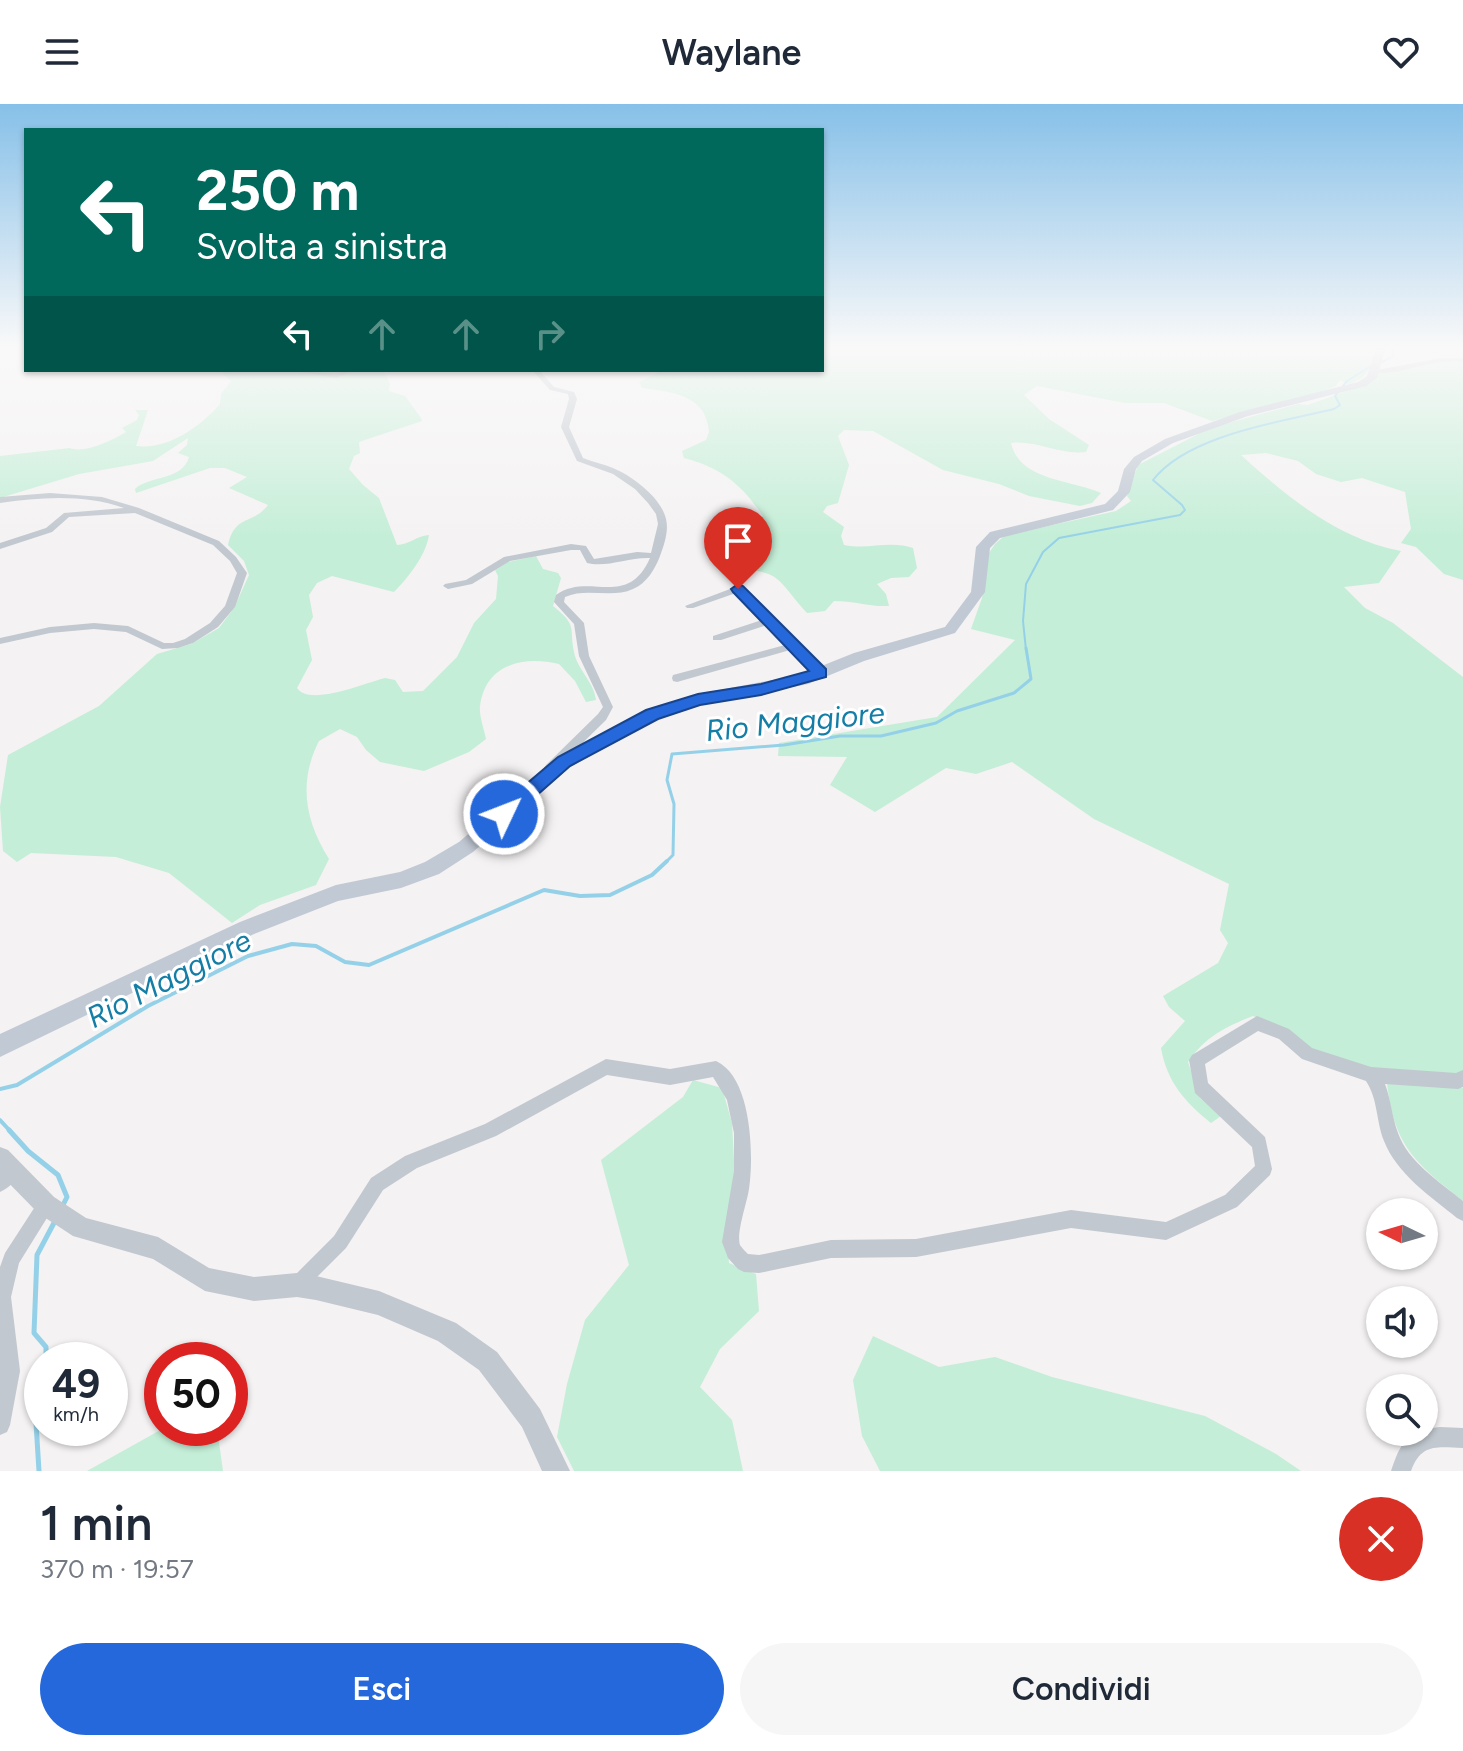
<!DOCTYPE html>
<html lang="it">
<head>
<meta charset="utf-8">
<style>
	:root { --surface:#fff; --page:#f6f6f7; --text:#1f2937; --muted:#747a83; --accent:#2568db }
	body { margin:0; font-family:Figtree,sans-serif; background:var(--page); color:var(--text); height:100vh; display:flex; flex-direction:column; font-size:30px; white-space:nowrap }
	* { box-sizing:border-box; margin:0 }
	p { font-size:26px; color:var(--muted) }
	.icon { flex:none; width:44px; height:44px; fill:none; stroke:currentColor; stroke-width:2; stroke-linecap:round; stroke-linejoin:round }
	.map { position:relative; height:1367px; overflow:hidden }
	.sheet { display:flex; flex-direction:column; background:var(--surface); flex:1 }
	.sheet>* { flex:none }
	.banner { position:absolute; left:24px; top:24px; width:800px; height:244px; border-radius:0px; box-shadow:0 2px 6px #0004; background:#00695c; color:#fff; overflow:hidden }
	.needle { width:52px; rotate:275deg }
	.controls { position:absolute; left:1366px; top:1094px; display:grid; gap:16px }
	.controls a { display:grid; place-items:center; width:72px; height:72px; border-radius:50%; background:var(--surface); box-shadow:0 2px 6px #0004; font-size:40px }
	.speed { position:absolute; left:24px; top:1238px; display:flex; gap:16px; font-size:40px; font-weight:700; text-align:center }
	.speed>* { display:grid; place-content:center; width:104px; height:104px; border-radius:50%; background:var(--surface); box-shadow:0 2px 6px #0004; line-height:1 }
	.speed small { font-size:20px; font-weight:400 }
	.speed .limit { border:12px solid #d22; background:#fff; color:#111 }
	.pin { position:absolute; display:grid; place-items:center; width:68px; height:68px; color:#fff; margin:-82px -34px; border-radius:50% 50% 50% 0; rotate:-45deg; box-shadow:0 0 8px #0007 }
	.pin .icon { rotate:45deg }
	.me { position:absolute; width:88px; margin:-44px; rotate:47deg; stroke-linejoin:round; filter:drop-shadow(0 0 6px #0008) }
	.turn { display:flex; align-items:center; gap:28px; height:168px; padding:0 40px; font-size:36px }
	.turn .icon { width:104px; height:104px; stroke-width:2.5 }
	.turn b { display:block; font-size:56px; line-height:68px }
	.lanes { display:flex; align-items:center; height:76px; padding:0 40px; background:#0003; justify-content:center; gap:40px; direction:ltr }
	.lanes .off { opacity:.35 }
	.round { display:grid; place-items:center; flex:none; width:84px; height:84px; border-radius:42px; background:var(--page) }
	.head { display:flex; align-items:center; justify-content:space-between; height:136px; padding:0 40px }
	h1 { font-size:48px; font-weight:600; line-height:60px }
	.primary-button { display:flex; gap:16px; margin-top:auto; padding:16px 40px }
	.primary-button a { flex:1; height:92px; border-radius:48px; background:var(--accent); color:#fff; font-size:32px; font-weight:600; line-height:92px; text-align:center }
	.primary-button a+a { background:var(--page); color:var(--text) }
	header { display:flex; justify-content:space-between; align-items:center; height:104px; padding:0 40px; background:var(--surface); font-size:36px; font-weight:600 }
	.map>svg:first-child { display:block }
	.green { fill:#c4eed7 }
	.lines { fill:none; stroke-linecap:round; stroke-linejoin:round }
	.stream-far3 { stroke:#94d1e8; stroke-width:2 }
	.stream-far2 { stroke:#94d1e8; stroke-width:3 }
	.stream-far1 { stroke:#94d1e8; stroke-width:4 }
	.stream { stroke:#94d1e8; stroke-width:5 }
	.minor { fill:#c1c8cf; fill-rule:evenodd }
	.tertiary { fill:#c1c8cf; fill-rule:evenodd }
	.secondary { fill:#c1c9d4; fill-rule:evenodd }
	.route { fill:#2568db; stroke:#18448e; stroke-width:2 }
	.labels { text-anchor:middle; stroke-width:6; stroke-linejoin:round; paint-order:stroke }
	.water-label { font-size:30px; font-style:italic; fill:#157ea7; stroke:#fff }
</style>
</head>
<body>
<header><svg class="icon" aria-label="menu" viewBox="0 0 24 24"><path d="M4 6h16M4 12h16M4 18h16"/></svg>Waylane<svg class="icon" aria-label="heart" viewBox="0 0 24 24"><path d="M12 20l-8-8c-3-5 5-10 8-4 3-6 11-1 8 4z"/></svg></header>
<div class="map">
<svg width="1463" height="1367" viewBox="0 0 1463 1367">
	<rect width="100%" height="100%" fill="#f4f2f2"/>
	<g class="green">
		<path d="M822 243H1374C1368 266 1373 271 1349 280L1340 276 1336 282 1317 290 1212 317 1164 299H1125L1037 282 1024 291 1049 315 1089 341 1086 348C1059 351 1036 336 1011 339 1019 377 1073 376 1101 389L1092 399 1080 402 1029 392 999 380 943 366 873 327 844 326 838 332 849 361 838 399 827 402 823 408 844 423 841 432 844 441C869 446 890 436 913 444L917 464 909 473 891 474 877 480 886 490 889 502C870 503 854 497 834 497L825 507 807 509C774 472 783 468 731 464L720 442 723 431 753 421 763 412C741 380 722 364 684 354L682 347 706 336 709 328C706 291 673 288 642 284L639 278 663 266H822Z"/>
		<path d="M1463 257V476L1444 470 1416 443 1401 439 1411 425 1405 388 1362 374 1341 378 1316 370 1298 357 1266 349 1241 351C1286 392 1339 436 1401 447L1379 479 1344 483 1365 504 1393 519 1463 573V967L1453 972 1372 967 1309 945 1287 926 1253 912C1225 923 1205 933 1188 958L1200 994 1221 1012 1211 1019C1185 998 1167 978 1161 944L1185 917 1169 903 1163 892 1218 859 1228 839 1220 826 1229 780 1094 715 1012 658 976 670 946 664 875 708 830 681 847 653 778 652 779 639 937 613 1015 536 971 525 982 494 989 449 995 440 1003 433 1021 428 1116 407 1131 397 1127 392 1138 361 1210 324 1298 300 1308 301 1371 278 1379 268 1426 258Z"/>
		<path d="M219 266H383L390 279 389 287 405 292 421 314 422 317 359 338 360 349 354 352 349 365 363 381 379 394 397 441C409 441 416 432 429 431 426 451 408 474 394 488L332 472 317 479 309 491 313 513 306 526 312 556 297 584C309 603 365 579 385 574L395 576 403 588 423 587 457 553 474 519 496 495 498 472 495 466 508 458 536 452 543 465 558 469 561 474 553 502C578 522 569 523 574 548 577 565 594 578 596 596L586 598 575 577 559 560C524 552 486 559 480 602 479 612 484 625 486 635L469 648 424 667 380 658 366 646 357 633 340 625 319 637C298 678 305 717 329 755L316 781 260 801 232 819 169 769 116 753 31 749 17 758 3 747 0 703 8 651 99 602 157 550 191 540 219 524 234 504 249 471 244 457 228 441C235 410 253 421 268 401L229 384 247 373 225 364H210L136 389 135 385C150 371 182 377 189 353L178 349 187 341 188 334 153 357 79 370 0 394V352L70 344C84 350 113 336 126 328L122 324 137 316 139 311 135 306H148L136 342C168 346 200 323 220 300L221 290 231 277Z"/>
		<path d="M693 976 722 984 732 1019 735 1075 726 1120 729 1159 756 1170 759 1207 720 1245 700 1283 732 1316 743 1367H574L557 1333 567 1280 585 1216 629 1161 601 1056 683 993Z"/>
		<path d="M1387 979 1463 984V1097C1415 1059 1394 1042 1387 979Z"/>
		<path d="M873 1232 939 1263 995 1253 1052 1273 1205 1312 1276 1350 1301 1367H880L862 1332 853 1276Z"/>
		<path d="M164 1324H217L223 1367H87Z"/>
	</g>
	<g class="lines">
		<g class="stream-far3">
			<path d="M1378 260 1393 252V243"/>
			<path d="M1026 546 1023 517 1026 480 1043 448 1059 434 1180 411 1185 406 1182 401 1153 376C1188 331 1280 318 1334 305L1340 301 1335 292 1347 277 1371 262"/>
		</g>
		<path class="stream-far2" d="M665 759 673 751 674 700 667 676 672 650 784 641 840 632H881L936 619 957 607 1014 589 1031 575 1026 544"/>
		<g class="stream-far1">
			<path d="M0 985 17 981 148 902 248 852 292 840 316 842 345 858 369 861 544 786 580 792 610 791 652 771 667 757"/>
			<path d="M0 1016 11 1028"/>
		</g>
		<g class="stream">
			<path d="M9 1026 28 1047 58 1071 67 1093 62 1103"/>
			<path d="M46 1256V1243L34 1229 37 1151 55 1117"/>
			<path d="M39 1367 36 1319 42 1295"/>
		</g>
		<g class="minor">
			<path d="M1441 254H1463V258C1452 257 1441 258 1430 260 1412 263 1389 273 1372 267Z"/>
			<path d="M288 266 336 270 345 266H354L337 274Z"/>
			<path d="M532 266H539L554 283 574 288 577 295 569 323 583 354C593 358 603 360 613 364 632 372 661 393 666 415 669 427 664 441 660 452 655 465 647 479 633 485 611 495 587 483 565 493L564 498 584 519 589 552 613 603 606 616 554 667H546L544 664 546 661 598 610 603 603 579 552 574 520 554 498 556 491C589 467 627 506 650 454 629 453 606 464 587 459L580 446H571L510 457 472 480 448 485 443 482 445 480 466 476 504 453 571 440 586 442 594 455 637 448 651 449 658 420 656 410 648 399 635 385 613 370 577 357 561 323 569 295 568 290 550 286Z"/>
			<path d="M50 389 102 393 139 404 219 437 236 453 247 469 235 503 218 523 193 539 178 544 162 545 126 528 94 525 50 529 0 540V534L50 523 94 519 128 522 164 539H173L185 535 210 519 225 502 237 469 230 457 213 441 135 409 69 413 52 428 0 445V439L46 424 64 409 124 404C85 390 40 393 0 399V393Z"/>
			<path d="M738 482 741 483 824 567 825 569 824 571H816L790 546 677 578 673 577 672 574 673 571 785 541 767 521 721 536H713V532L762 516 736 489 693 504H687L685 502Z"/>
			<path d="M1257 912 1289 925 1312 944 1371 963 1456 969 1463 966V983L1458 985 1385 980C1391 996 1392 1013 1398 1029 1408 1058 1440 1078 1463 1097V1117L1457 1114C1430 1092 1397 1070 1384 1037 1376 1017 1378 995 1366 977L1302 955 1279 935 1258 927 1205 960 1208 979 1265 1033 1272 1065 1270 1071 1237 1103 1166 1136 1071 1124 916 1153 831 1154 759 1169 744 1168 738 1165 728 1154 722 1138 734 1067V1029L727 996 713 973 670 981 607 971 496 1032 417 1064 383 1086 346 1144 303 1187 297 1190 291 1187 288 1181 291 1175 334 1132 371 1074 405 1052 485 1020 606 955 670 965 716 957C752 973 754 1052 749 1085 747 1099 736 1129 740 1141 741 1143 747 1149 748 1150L759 1151 831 1136 916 1135 1071 1106 1166 1118 1225 1091 1255 1062 1252 1043 1195 989 1189 956 1192 951Z"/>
			<path d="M12 1059 18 1061 20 1067C17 1076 9 1084 0 1088V1067Z"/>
			<path d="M46 1092 52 1095 55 1101 19 1159 11 1193 20 1267 10 1321 7 1328 0 1331V1163L5 1149 40 1095Z"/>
			<path d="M1440 1323 1463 1324V1344C1437 1343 1421 1339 1411 1367H1391C1397 1350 1403 1329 1424 1328V1325Z"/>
		</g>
		<path class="tertiary" d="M0 1043 8 1046 54 1093 86 1114 158 1133 209 1164 254 1173 297 1169 316 1172 379 1187 456 1219 497 1248 540 1305 570 1367H542L522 1323 479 1266 438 1237 378 1211 316 1196 297 1193 254 1197 205 1187 153 1155 73 1132 38 1109 0 1070Z"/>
		<path class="secondary" d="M1376 243H1386L1377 274 1366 282 1248 312 1173 339 1142 357 1136 365 1130 388 1113 406 1000 434 990 444 985 488 955 529 864 557 808 580 700 601 658 615 570 663 473 748 439 770 401 784 338 797 254 830 0 953V930L240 818 336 781 400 768 425 758 459 738 558 653 646 607 698 590 799 571 854 549 945 523 971 488 976 443 990 428 1105 400 1118 387 1124 365 1134 353 1165 335 1240 308 1358 278 1367 272Z"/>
	</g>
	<linearGradient id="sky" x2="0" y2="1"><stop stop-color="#86c0e8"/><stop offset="0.56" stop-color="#faf9f9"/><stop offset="1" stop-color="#faf9f9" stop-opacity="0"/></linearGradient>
	<rect width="1463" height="435" fill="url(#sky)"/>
	<path class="route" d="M738 480 743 482 826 565V573L761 591 700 601 658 615 570 662 510 715H497L494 710 497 705 558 653 646 606 698 590 761 580 809 567 733 488 731 485Z"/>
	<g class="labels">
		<g class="water-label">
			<text transform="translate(795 618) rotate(-6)" y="10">Rio Maggiore</text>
			<text transform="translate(169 875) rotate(-27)" y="10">Rio Maggiore</text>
		</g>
	</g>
</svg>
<div class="controls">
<a><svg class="needle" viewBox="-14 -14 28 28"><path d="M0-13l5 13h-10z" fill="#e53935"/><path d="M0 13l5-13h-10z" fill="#747a83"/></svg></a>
<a><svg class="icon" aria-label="sound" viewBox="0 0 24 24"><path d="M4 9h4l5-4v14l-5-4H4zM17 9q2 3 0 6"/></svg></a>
<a><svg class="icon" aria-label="search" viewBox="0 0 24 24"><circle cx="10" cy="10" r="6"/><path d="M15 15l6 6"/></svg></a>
</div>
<div class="speed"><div>49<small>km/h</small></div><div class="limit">50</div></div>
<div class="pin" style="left:738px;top:485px;background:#d93025"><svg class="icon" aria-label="arrive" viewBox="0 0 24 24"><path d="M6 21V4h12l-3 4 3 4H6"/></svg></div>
<svg class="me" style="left:504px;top:710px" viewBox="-20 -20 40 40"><circle r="17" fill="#2568db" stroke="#fff" stroke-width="3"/><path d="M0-11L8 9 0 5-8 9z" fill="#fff"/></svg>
<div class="banner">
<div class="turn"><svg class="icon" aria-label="left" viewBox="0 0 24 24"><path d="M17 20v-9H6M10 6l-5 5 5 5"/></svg><div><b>250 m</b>Svolta a sinistra</div></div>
<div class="lanes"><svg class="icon" aria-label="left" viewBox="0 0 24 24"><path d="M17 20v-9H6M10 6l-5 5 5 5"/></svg><svg class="icon off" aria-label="ahead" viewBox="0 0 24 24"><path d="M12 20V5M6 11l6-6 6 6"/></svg><svg class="icon off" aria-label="ahead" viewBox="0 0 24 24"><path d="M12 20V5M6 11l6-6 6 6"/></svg><svg class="icon off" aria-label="right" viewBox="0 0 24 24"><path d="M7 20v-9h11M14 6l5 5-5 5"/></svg></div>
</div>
</div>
<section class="sheet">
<div class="head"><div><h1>1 min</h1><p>370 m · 19:57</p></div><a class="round" style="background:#d93025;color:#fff"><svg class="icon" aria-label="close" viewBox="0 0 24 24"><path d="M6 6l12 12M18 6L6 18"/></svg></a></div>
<div class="primary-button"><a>Esci</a><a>Condividi</a></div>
</section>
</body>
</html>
